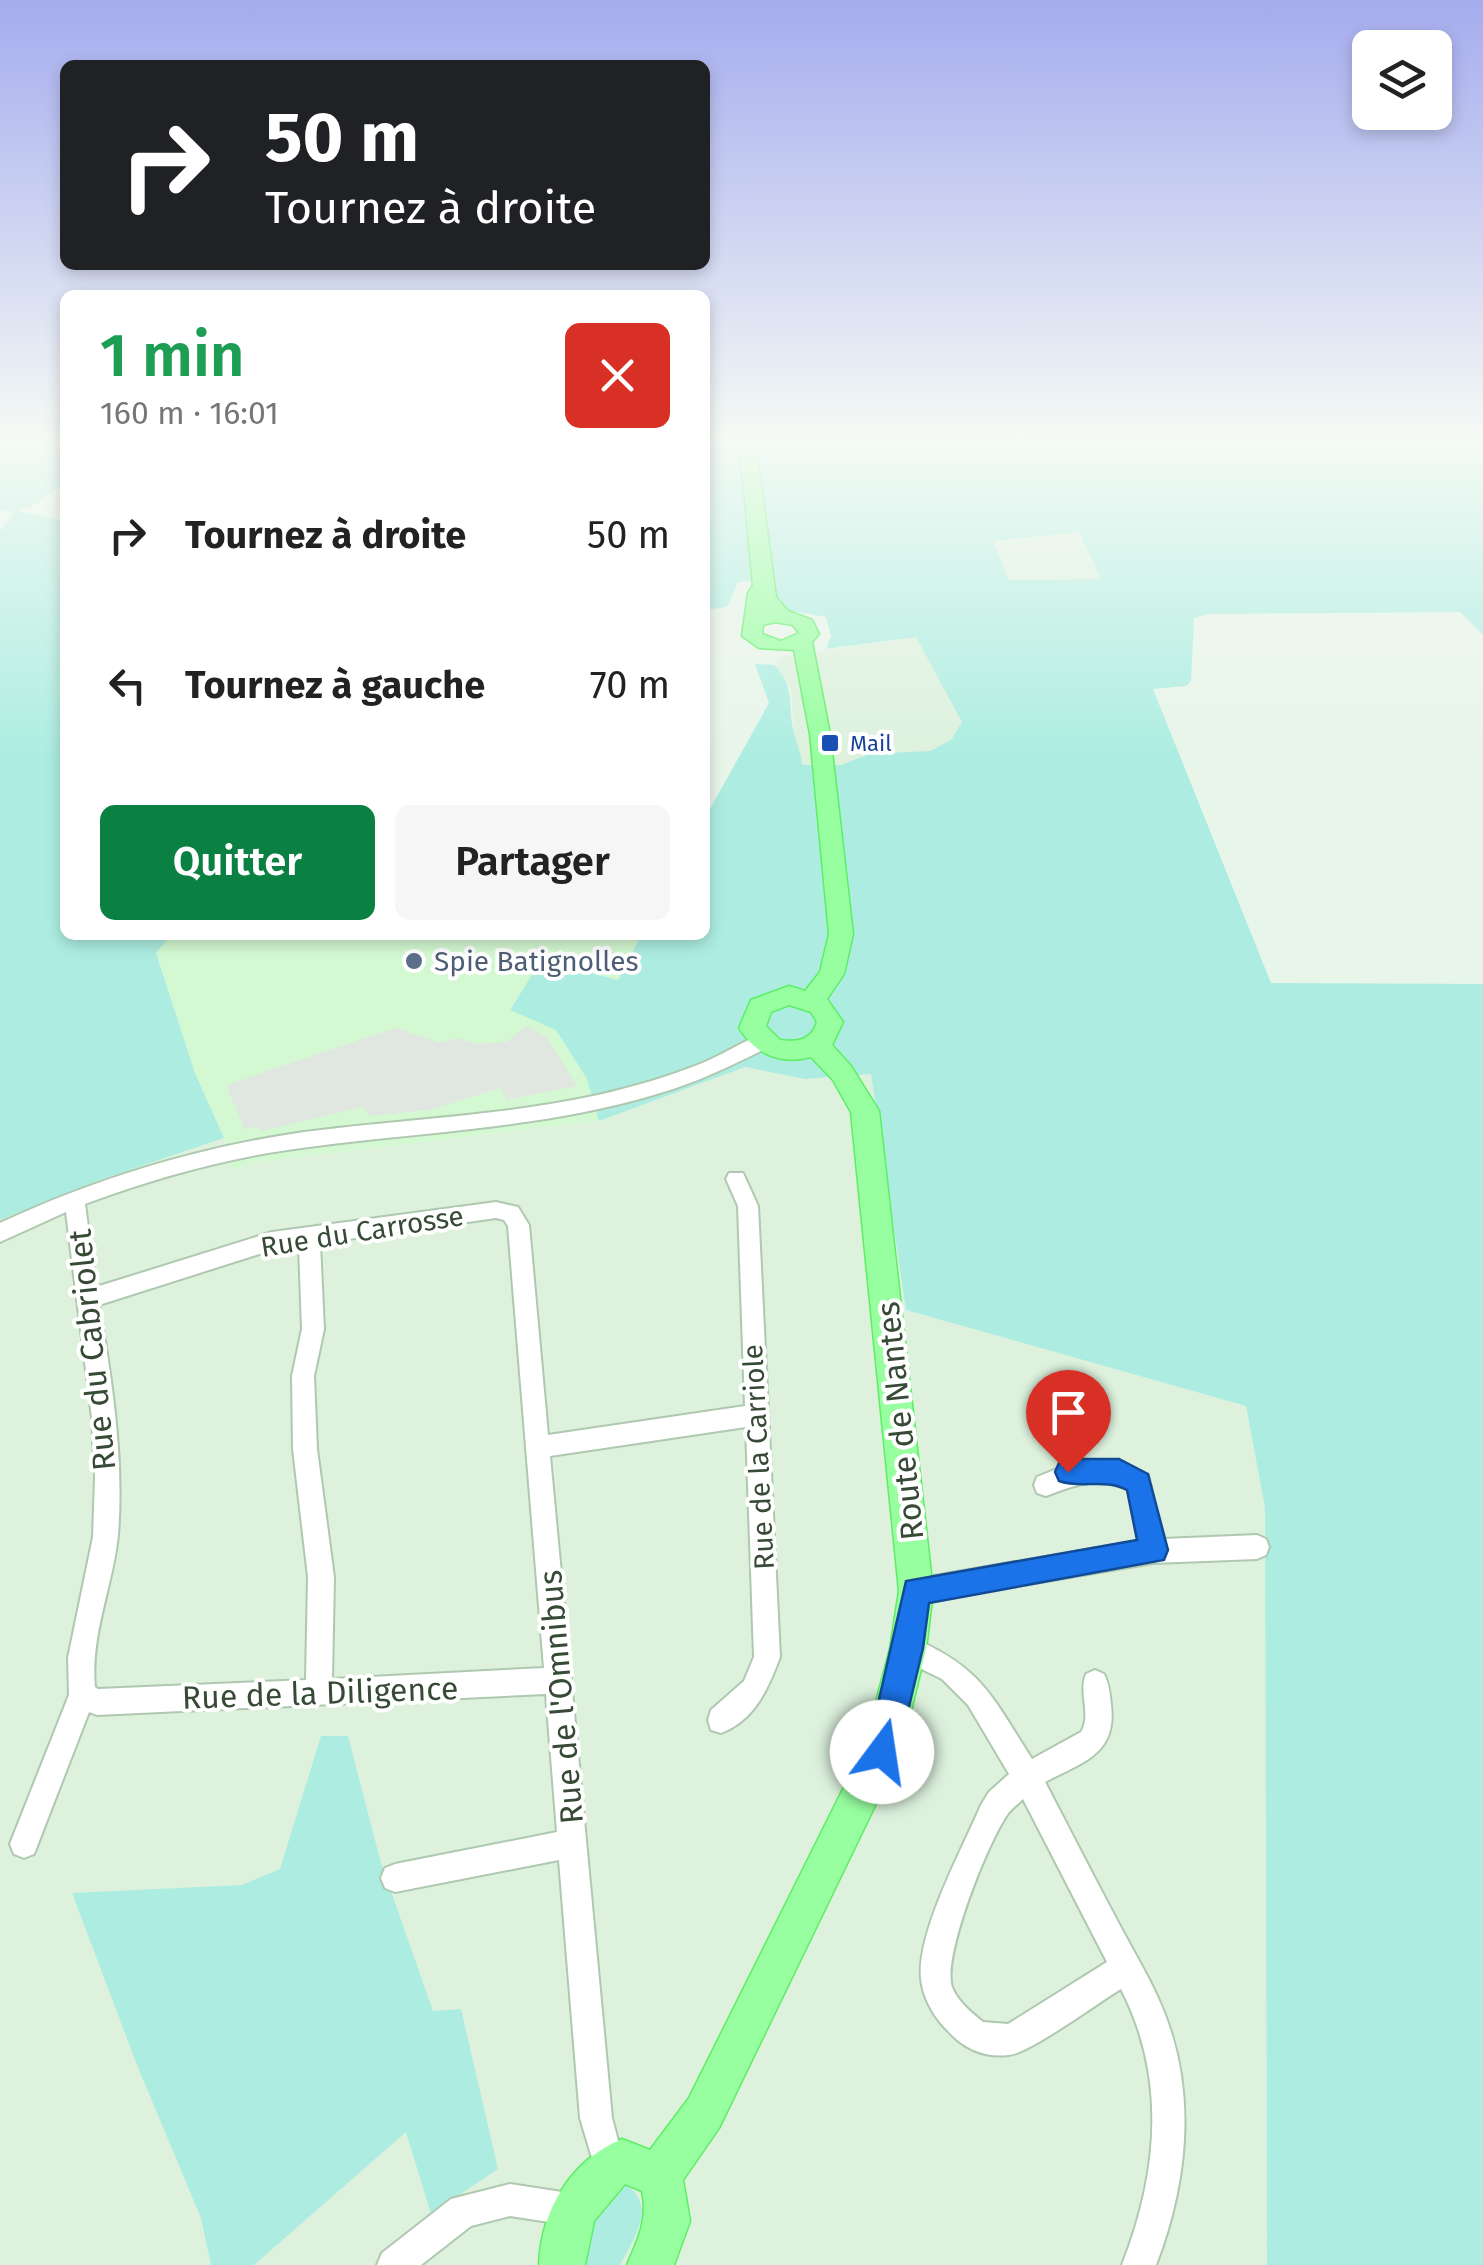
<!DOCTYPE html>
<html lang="fr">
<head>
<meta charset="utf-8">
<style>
	:root { --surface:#fff; --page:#f6f6f6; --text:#222; --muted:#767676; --accent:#0b8043 }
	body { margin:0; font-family:"Fira Sans",sans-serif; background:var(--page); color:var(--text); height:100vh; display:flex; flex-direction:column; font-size:38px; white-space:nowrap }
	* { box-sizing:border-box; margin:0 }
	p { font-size:32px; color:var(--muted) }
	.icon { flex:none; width:55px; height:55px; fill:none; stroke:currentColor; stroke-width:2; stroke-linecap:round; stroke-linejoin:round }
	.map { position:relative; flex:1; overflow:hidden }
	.details { position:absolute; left:60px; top:290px; width:650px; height:650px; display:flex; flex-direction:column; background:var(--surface); border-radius:15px; box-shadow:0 5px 15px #0003 }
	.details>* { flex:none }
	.top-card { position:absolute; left:60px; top:60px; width:650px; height:210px; border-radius:15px; box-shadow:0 5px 15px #0003; background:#202124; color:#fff; overflow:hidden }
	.controls { position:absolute; left:1352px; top:30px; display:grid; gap:20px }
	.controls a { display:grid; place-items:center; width:100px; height:100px; border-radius:15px; background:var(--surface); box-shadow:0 5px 15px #0003; font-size:50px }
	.pin { position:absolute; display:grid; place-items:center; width:85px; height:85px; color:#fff; margin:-102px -42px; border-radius:50% 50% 50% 0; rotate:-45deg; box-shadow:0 0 10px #0007 }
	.pin .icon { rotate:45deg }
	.me { position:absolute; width:110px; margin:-55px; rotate:14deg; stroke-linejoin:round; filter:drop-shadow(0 0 8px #0008) }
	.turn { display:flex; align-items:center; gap:35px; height:210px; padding:0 40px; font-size:45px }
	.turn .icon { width:130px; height:130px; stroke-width:2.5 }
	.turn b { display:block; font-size:70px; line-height:85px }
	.round { display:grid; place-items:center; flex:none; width:105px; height:105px; border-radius:15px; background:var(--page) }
	.summary { display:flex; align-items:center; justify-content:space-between; height:170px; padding:0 40px }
	h1 { font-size:60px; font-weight:600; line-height:75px; color:#1e9e55 }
	.action { display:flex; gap:20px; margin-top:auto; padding:20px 40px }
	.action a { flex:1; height:115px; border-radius:15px; background:var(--accent); color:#fff; font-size:40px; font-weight:600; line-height:115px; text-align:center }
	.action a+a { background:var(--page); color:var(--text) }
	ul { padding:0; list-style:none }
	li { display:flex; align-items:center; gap:30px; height:150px; padding:0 40px }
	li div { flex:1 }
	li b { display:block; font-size:38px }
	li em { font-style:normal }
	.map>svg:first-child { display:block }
	.residential { fill:#ddf1dd }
	.commercial { fill:#d4f9d2 }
	.green { fill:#adede1; fill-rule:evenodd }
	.parking { fill:#e0e6e0 }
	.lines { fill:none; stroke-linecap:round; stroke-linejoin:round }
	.minor-casing { stroke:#afc8b0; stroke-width:4 }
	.major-casing { stroke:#5dee65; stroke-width:3 }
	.minor { fill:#fff; fill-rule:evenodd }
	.major { fill:#97ff9f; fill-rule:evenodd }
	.route { fill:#1a73e8; stroke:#114b97; stroke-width:2.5 }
	.transit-dot { fill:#1a4fb4; stroke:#fff; stroke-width:4 }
	.service-dot { fill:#5c6f8a; stroke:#fff; stroke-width:4 }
	.labels { text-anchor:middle; stroke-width:8; stroke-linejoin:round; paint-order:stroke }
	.far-transit-label { font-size:22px; fill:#164399; stroke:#fff; text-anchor:start }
	.service-label { font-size:28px; fill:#4e5e75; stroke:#fff; text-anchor:start }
	.street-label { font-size:28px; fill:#364a36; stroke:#fff }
	.near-street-label { font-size:32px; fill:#364a36; stroke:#fff }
</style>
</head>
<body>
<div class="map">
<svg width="1483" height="2265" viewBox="0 0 1483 2265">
	<rect width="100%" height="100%" fill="#e8f5e9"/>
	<g class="residential">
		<path d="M1079 532 1102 579 1008 580 992 540Z"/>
		<path d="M916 637 963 721 951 740 930 752 869 754 841 765H802L794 732 791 689 774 665 781 657Z"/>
		<path d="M745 1067 805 1079 871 1074 906 1310 1246 1406 1265 1508 1267 2265H0V1220L97 1181 224 1138 231 1170 266 1161 599 1121Z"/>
	</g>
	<path class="commercial" d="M171 935H641L618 980 542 960 510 1009 556 1030 587 1079 599 1121 266 1161 231 1170 224 1138 195 1073 156 953Z"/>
	<g class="green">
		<path d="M0 439H65V481L37 504 17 511 65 521V935H171L156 953 195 1073 224 1138 97 1181 0 1220V531L14 512 0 509Z"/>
		<path d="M705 439H1483V635L1460 612 1210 614 1194 618 1191 681 1186 686 1153 689 1271 983 1483 984V2265H1267L1265 1508 1246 1406 906 1310 871 1074 805 1079 745 1067 599 1121 587 1079 556 1030 510 1010 541 960 618 980 641 935H705V818L769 703 755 664 774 665C796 687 787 706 794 733 797 744 801 753 802 765H841L869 754 930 751 951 740 962 722 916 637 826 649 831 636 826 617 785 610 767 580 738 582 727 607 705 610ZM1079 532 1101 579 1009 580 993 541Z"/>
		<path d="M321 1736H348L381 1863 433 2011 461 2009 498 2169 431 2214 406 2132 254 2265H211L201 2218 137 2065 72 1893 242 1885 280 1869Z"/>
		<path d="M626 2185C658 2206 633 2240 620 2265H580L578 2244 614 2186Z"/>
	</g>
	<path class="parking" d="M526 1026 546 1036 577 1086 507 1100 500 1088 430 1110 369 1116 363 1107 261 1131 258 1126 245 1130 226 1085 395 1028 442 1043 457 1038 476 1044 506 1042Z"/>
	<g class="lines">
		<defs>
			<g id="minor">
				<path d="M762 1035 771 1042 769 1047C732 1065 696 1083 657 1094 531 1132 397 1132 268 1153 205 1164 144 1182 85 1204L96 1287 272 1232 496 1202 518 1207 529 1225 548 1435 745 1406 738 1206 726 1179 729 1173H743L758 1206 780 1657C768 1689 755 1720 721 1733L711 1730 708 1720 711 1710 744 1681 754 1657 746 1427 550 1456 612 2118 625 2167 620 2178 609 2183 598 2178 580 2118 559 1860 395 1892 385 1888 381 1878 385 1868 395 1864 557 1832 546 1694 97 1715 89 1712 34 1854 24 1858 14 1854 10 1844 69 1695 68 1658 93 1537 95 1477 92 1418 66 1212 0 1242V1223C97 1178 199 1147 304 1132 402 1119 502 1116 598 1095 633 1087 667 1077 700 1064 721 1056 740 1042 762 1035ZM496 1218 504 1220 508 1226 544 1668 332 1679 334 1577 317 1449 314 1376 324 1329 320 1243ZM299 1246 302 1329 292 1376 293 1449 308 1577 306 1680 98 1689 95 1687C90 1635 113 1586 118 1535 124 1458 112 1380 99 1305L272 1250Z"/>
				<path d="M1092 1460 1116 1462 1148 1475 1163 1539 1257 1535 1266 1539 1269 1547 1266 1555 1257 1559 1153 1563 916 1603 907 1600 903 1591 907 1582 916 1579 1139 1541 1128 1490C1099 1475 1074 1485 1046 1496L1037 1493 1034 1485 1037 1477 1069 1464Z"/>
				<path d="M908 1636C982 1667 991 1695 1032 1759L1081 1732C1092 1715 1078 1693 1086 1674L1095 1670 1104 1674C1109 1684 1110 1694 1111 1705 1117 1755 1082 1762 1045 1782 1070 1830 1094 1877 1119 1924 1132 1949 1147 1973 1158 1998 1198 2085 1189 2179 1156 2265H1122C1158 2174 1167 2078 1121 1989 1099 2002 1030 2053 1009 2055 985 2058 964 2049 948 2031 936 2019 925 2002 922 1985 912 1940 963 1848 981 1805L989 1792 1009 1774 968 1705 942 1679 899 1658 895 1649 899 1640ZM1023 1799 1107 1962 1008 2024 983 2022C972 2013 957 2001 952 1987 942 1956 988 1842 1007 1815 1011 1809 1018 1804 1023 1799Z"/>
				<path d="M510 2184 575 2194 587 2198 591 2210 587 2222 575 2226 510 2216 471 2226 421 2265H377L382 2253 451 2199Z"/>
			</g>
			<path id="major" d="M739 439H755L776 597 788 611 812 620 819 634 812 642 830 734 853 934 844 974 827 999 843 1022 832 1045 851 1066 879 1111 933 1591 926 1649 901 1752 719 2128 683 2180 690 2221 674 2265H627C638 2239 648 2220 642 2191L625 2184 594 2221 585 2265H539C541 2210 571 2160 622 2139L650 2150 689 2098 864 1747 890 1649 899 1591 851 1112 833 1080 811 1057C781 1065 756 1055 739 1028L751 1000 789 986 805 991 820 972 829 934 810 734 794 650 759 648 742 636 748 593 753 585ZM775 622 793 625 799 633 781 641 762 634 763 625ZM789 1005 811 1012 817 1022C811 1041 797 1042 780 1040L766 1026 771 1012Z"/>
		</defs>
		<use href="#minor" class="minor-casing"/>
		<use href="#major" class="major-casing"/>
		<use href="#minor" class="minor"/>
		<use href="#major" class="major"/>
	</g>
	<linearGradient id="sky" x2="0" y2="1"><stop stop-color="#a5acee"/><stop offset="0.58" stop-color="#f5faf5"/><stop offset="1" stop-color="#f5faf5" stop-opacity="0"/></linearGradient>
	<rect width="1483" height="757" fill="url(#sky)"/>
	<path class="route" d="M1068 1459H1119L1148 1474 1168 1550 1164 1560 929 1603 923 1648 898 1752 893 1763 882 1768 871 1763 867 1752 906 1581 1137 1540 1127 1490C1106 1478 1081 1489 1059 1481L1055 1472 1059 1463Z"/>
	<rect class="transit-dot" x="820" y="733" width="20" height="20" rx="5"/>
	<circle class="service-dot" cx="414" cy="961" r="10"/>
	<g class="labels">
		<g class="far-transit-label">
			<text x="850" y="751">Mail</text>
		</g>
		<g class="service-label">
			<text x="434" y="971">Spie Batignolles</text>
		</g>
		<g class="street-label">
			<text transform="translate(362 1231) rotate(-9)" y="10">Rue du Carrosse</text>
			<text transform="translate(758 1457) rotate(-93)" y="10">Rue de la Carriole</text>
		</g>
		<g class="near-street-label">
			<text transform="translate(92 1350) rotate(-96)" y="11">Rue du Cabriolet</text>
			<text transform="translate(900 1421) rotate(-96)" y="11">Route de Nantes</text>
			<text transform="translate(320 1693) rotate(-2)" y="11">Rue de la Diligence</text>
			<text transform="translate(561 1697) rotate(-95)" y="11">Rue de l'Omnibus</text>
		</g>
	</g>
</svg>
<div class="controls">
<a><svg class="icon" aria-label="layers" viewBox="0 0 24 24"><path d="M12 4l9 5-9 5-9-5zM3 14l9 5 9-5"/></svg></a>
</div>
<div class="pin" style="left:1068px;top:1472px;background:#d93025"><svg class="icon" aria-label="arrive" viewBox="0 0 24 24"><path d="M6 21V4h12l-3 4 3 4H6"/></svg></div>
<svg class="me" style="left:882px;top:1752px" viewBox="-20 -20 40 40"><circle r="19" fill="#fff"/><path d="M0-13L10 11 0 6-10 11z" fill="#1a73e8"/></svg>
<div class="top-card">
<div class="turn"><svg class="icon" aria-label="right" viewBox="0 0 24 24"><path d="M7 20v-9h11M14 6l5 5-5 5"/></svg><div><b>50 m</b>Tournez à droite</div></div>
</div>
<section class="details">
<div class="summary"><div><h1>1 min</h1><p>160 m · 16:01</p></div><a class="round" style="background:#d93025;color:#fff"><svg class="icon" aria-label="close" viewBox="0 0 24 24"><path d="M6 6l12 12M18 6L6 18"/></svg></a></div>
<ul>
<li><svg class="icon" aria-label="right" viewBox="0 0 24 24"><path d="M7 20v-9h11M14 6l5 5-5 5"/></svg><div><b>Tournez à droite</b></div><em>50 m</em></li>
<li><svg class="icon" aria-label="left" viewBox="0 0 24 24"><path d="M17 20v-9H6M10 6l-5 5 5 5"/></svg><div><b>Tournez à gauche</b></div><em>70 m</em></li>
</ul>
<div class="action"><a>Quitter</a><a>Partager</a></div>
</section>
</div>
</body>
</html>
